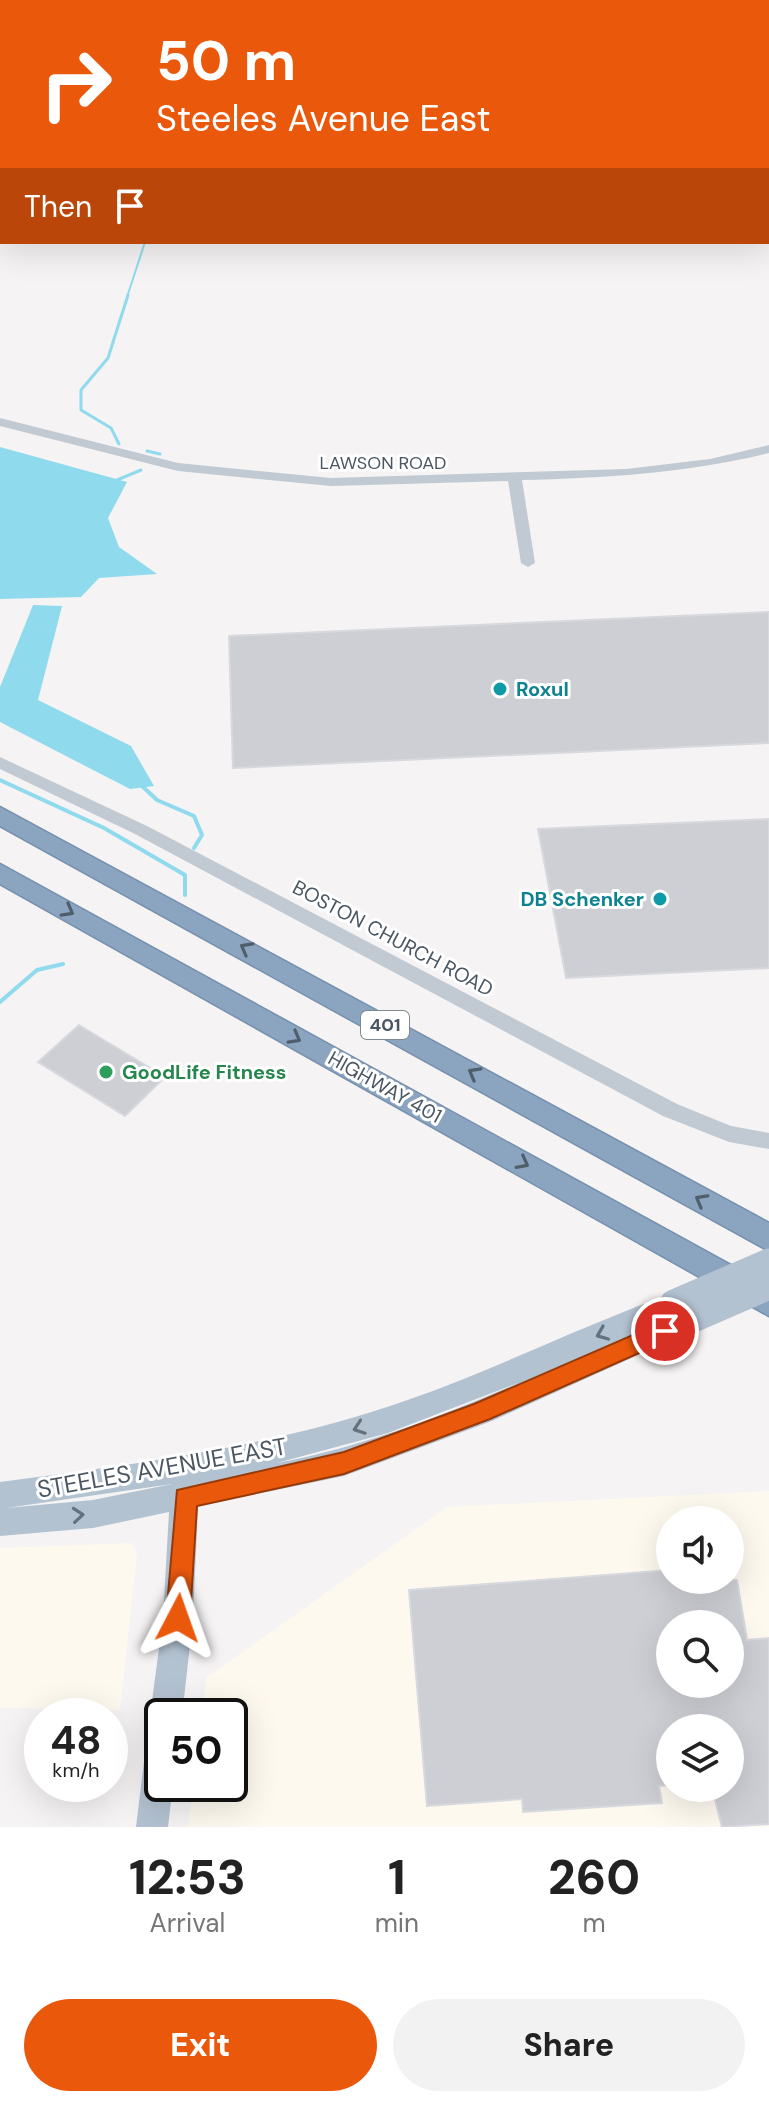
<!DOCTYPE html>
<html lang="en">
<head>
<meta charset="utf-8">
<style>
	:root { --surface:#fff; --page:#f2f2f2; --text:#222; --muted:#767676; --accent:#ea580c }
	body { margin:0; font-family:"DM Sans",sans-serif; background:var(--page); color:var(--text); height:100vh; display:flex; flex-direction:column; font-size:30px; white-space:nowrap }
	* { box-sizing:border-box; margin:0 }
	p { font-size:26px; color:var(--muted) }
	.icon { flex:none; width:44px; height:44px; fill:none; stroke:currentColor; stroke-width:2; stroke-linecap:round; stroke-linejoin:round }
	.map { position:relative; height:1827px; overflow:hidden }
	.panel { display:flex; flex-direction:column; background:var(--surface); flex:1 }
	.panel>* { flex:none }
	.guide { position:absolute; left:0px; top:0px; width:770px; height:244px; box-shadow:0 8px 32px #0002; background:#ea580c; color:#fff; overflow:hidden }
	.controls { position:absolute; left:656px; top:1506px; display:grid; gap:16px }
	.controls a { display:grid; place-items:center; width:88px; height:88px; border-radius:50%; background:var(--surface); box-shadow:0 8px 32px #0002; font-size:40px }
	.speed { position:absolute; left:24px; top:1698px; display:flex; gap:16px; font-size:40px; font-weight:700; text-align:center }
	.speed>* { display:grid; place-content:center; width:104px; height:104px; border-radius:50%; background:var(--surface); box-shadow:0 8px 32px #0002; line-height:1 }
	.speed small { font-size:20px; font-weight:400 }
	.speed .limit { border:4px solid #111; border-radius:12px; background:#fff; color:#111 }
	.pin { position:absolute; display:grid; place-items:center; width:68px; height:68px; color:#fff; margin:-34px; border:4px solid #fff; border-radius:50%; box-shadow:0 2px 8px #0007 }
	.me { position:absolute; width:88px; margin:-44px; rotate:4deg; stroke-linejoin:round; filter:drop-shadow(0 0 6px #0008) }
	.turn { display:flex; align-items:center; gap:28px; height:168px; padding:0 24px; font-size:36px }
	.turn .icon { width:104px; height:104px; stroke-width:2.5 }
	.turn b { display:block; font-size:56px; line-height:68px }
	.then { display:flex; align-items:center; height:76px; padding:0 24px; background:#0003; gap:16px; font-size:30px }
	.eta { display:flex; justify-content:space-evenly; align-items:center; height:136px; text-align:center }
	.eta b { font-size:48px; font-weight:800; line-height:56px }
	.button { display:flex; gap:16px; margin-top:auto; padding:16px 24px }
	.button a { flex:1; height:92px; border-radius:48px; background:var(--accent); color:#fff; font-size:32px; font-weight:800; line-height:92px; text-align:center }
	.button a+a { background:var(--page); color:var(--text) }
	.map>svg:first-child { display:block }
	.commercial { fill:#fdf9ef; fill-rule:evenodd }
	.water { fill:#90daee }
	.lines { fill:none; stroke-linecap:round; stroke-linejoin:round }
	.stream-far2 { stroke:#90daee; stroke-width:2 }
	.stream-far1 { stroke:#90daee; stroke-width:3 }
	.stream { stroke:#90daee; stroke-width:4 }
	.building { fill:#cdcfd5; stroke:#d7d9de; stroke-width:2; fill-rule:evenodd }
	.highway-casing { stroke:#7690ad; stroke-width:3 }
	.minor { fill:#c1cad2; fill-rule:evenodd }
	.major { fill:#b3c2d1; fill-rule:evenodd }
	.highway { fill:#8ba5c1; fill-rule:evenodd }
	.major-bridge { stroke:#b3c2d1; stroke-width:29 }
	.oneway { stroke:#505e6b }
	.oneway2 { stroke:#64717d }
	.route { fill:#ea580c; stroke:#983908; stroke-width:2 }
	.culture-dot { fill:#0f9aa8; stroke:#fff; stroke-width:3 }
	.leisure-dot { fill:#2e9e5b; stroke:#fff; stroke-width:3 }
	.labels { text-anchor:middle; stroke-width:6; stroke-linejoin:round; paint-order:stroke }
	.far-street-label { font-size:18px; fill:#4a5661; stroke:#fff }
	.shield { fill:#fff; stroke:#808990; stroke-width:2 }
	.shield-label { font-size:18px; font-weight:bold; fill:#4a5661 }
	.culture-label { font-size:20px; font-weight:bold; fill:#0d838f; stroke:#fff; text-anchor:start }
	.street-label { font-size:20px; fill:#4a5661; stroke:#fff }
	.leisure-label { font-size:20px; font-weight:bold; fill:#27864d; stroke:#fff; text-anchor:start }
	.near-street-label { font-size:24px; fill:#4a5661; stroke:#fff }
</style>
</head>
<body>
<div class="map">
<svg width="769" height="1827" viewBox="0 0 769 1827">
	<rect width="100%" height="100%" fill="#f5f3f3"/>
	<g class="commercial">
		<path d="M769 1491V1827H188L193 1784H230V1716H202L206 1678 447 1507ZM670 1520H730V1580H670ZM670 1624H730V1684H670ZM670 1728H730V1788H670Z"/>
		<path d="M132 1543 137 1554 120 1710 0 1708V1548Z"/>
	</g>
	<g class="water">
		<path d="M0 447 127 482 108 518 119 547 157 574 99 578 81 597 0 599Z"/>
		<path d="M33 605 62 606 38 700 131 746 154 786 130 789 0 722V687Z"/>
	</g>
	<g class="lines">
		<g class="stream-far2">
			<path d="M168 0 171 2"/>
			<path d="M127 297 145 242"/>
		</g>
		<g class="stream-far1">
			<path d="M119 444 111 428 81 410V390L108 358 128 295"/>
			<path d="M147 451 160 454"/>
			<path d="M117 480 141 470"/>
		</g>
		<g class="stream">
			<path d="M0 780 104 828 185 875V895"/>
			<path d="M141 785 157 800 194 816 202 835 194 848"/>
			<path d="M0 1002 37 970 63 964"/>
		</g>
	</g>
	<g class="building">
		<path d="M769 612V743L233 768 229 636Z"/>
		<path d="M769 819V968L566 978 538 829Z"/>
		<path d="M79 1025 165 1077 125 1116 38 1062Z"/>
		<path d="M670 1570V1580H737L747 1640 769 1638V1824L722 1827 712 1788H730V1728H670V1785L659 1786 662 1803 523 1812 522 1799 427 1806 409 1590ZM670 1624H730V1684H670Z"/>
	</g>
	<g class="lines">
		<defs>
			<g id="highway">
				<path d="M0 807 769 1223V1251L0 826Z"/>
				<path d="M0 864 769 1286V1316L0 884Z"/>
			</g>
		</defs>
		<use href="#highway" class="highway-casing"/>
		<g class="minor">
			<path d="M0 418 178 463 331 478 626 469 710 459 769 445V453C687 473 606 478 522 480L535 563 528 567 521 563 508 481 331 486 178 471 0 426Z"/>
			<path d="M0 757 147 826 677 1104 731 1126 769 1133V1149L729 1142 663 1116 135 834 0 769Z"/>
		</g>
		<g class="major">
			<path d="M0 29 2 30V38L0 37Z"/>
			<rect x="768" y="191" width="1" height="8"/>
			<path d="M674 1293 683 1296 687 1304 685 1310 691 1307 700 1311 704 1319 700 1327 492 1421 344 1476 198 1506 193 1618 182 1716H162V1784H173L168 1827H136L146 1745 151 1734 161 1730 155 1727 150 1716 163 1618 169 1512 93 1528 0 1536V1482C130 1465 262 1448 387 1407 485 1375 577 1327 674 1293ZM518 1383C440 1417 361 1447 277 1463L388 1433ZM172 1484 93 1500 6 1508Z"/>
		</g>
		<use href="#highway" class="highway"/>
		<g class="major-bridge">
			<path d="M674 1304 769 1263"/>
			<path d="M691 1319 769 1285"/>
		</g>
	</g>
	<defs><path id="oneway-chevron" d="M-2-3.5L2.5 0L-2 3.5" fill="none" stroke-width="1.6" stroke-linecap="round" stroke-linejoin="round" transform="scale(2)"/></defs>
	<g class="oneway">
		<use href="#oneway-chevron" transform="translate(68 911) rotate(29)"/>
		<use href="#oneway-chevron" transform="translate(246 948) rotate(-151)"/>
		<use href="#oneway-chevron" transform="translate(295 1038) rotate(29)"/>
		<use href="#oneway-chevron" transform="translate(474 1073) rotate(-151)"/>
		<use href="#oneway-chevron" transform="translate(523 1163) rotate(28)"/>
		<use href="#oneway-chevron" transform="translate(701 1200) rotate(-151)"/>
	</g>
	<g class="oneway2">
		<use href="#oneway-chevron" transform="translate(602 1334) rotate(158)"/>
		<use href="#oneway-chevron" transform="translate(359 1428) rotate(161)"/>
		<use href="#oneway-chevron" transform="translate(78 1515) rotate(-5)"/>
	</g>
	<path class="route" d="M665 1321 673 1324 676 1331 673 1338 490 1419 344 1474 197 1506 190 1618 187 1627 178 1630 169 1627 166 1618 177 1490 344 1452 474 1404Z"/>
	<g class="culture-dot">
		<circle cx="500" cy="689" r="8"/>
		<circle cx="660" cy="899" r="8"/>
	</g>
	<circle class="leisure-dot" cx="106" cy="1072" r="8"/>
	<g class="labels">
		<g class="far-street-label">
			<text x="383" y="469">LAWSON ROAD</text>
		</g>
		<rect class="shield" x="361" y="1011" width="48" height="28" rx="6"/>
		<g class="shield-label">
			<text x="385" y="1031">401</text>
		</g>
		<g class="culture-label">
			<text x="516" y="696">Roxul</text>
			<text x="644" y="906" text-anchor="end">DB Schenker</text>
		</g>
		<g class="street-label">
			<text transform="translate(393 938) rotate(28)" y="7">BOSTON CHURCH ROAD</text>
			<text transform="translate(385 1087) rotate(29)" y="7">HIGHWAY 401</text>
		</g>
		<g class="leisure-label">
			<text x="122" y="1079">GoodLife Fitness</text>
		</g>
		<g class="near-street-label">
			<text transform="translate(162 1468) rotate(-10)" y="8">STEELES AVENUE EAST</text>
		</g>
	</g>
</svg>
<div class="controls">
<a><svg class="icon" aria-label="sound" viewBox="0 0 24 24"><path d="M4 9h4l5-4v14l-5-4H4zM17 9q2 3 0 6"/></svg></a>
<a><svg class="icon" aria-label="search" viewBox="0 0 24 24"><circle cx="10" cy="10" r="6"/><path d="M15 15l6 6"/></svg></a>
<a><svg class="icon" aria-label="layers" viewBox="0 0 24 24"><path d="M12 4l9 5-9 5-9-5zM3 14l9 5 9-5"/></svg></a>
</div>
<div class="speed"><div>48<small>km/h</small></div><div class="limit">50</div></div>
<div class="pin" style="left:665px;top:1331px;background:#d93025"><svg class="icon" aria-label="arrive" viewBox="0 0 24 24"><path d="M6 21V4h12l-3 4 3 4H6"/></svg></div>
<svg class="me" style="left:178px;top:1618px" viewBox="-20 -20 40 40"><path d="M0-17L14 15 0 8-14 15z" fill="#ea580c" stroke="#fff" stroke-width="4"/></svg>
<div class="guide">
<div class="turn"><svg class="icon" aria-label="right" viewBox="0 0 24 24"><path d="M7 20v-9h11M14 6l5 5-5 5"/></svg><div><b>50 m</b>Steeles Avenue East</div></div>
<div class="then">Then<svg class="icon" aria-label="arrive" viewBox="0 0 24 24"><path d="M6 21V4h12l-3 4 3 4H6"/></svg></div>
</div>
</div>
<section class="panel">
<div class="eta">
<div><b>12:53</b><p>Arrival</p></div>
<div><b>1</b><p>min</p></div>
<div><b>260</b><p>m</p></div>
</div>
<div class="button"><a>Exit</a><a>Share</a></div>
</section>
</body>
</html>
